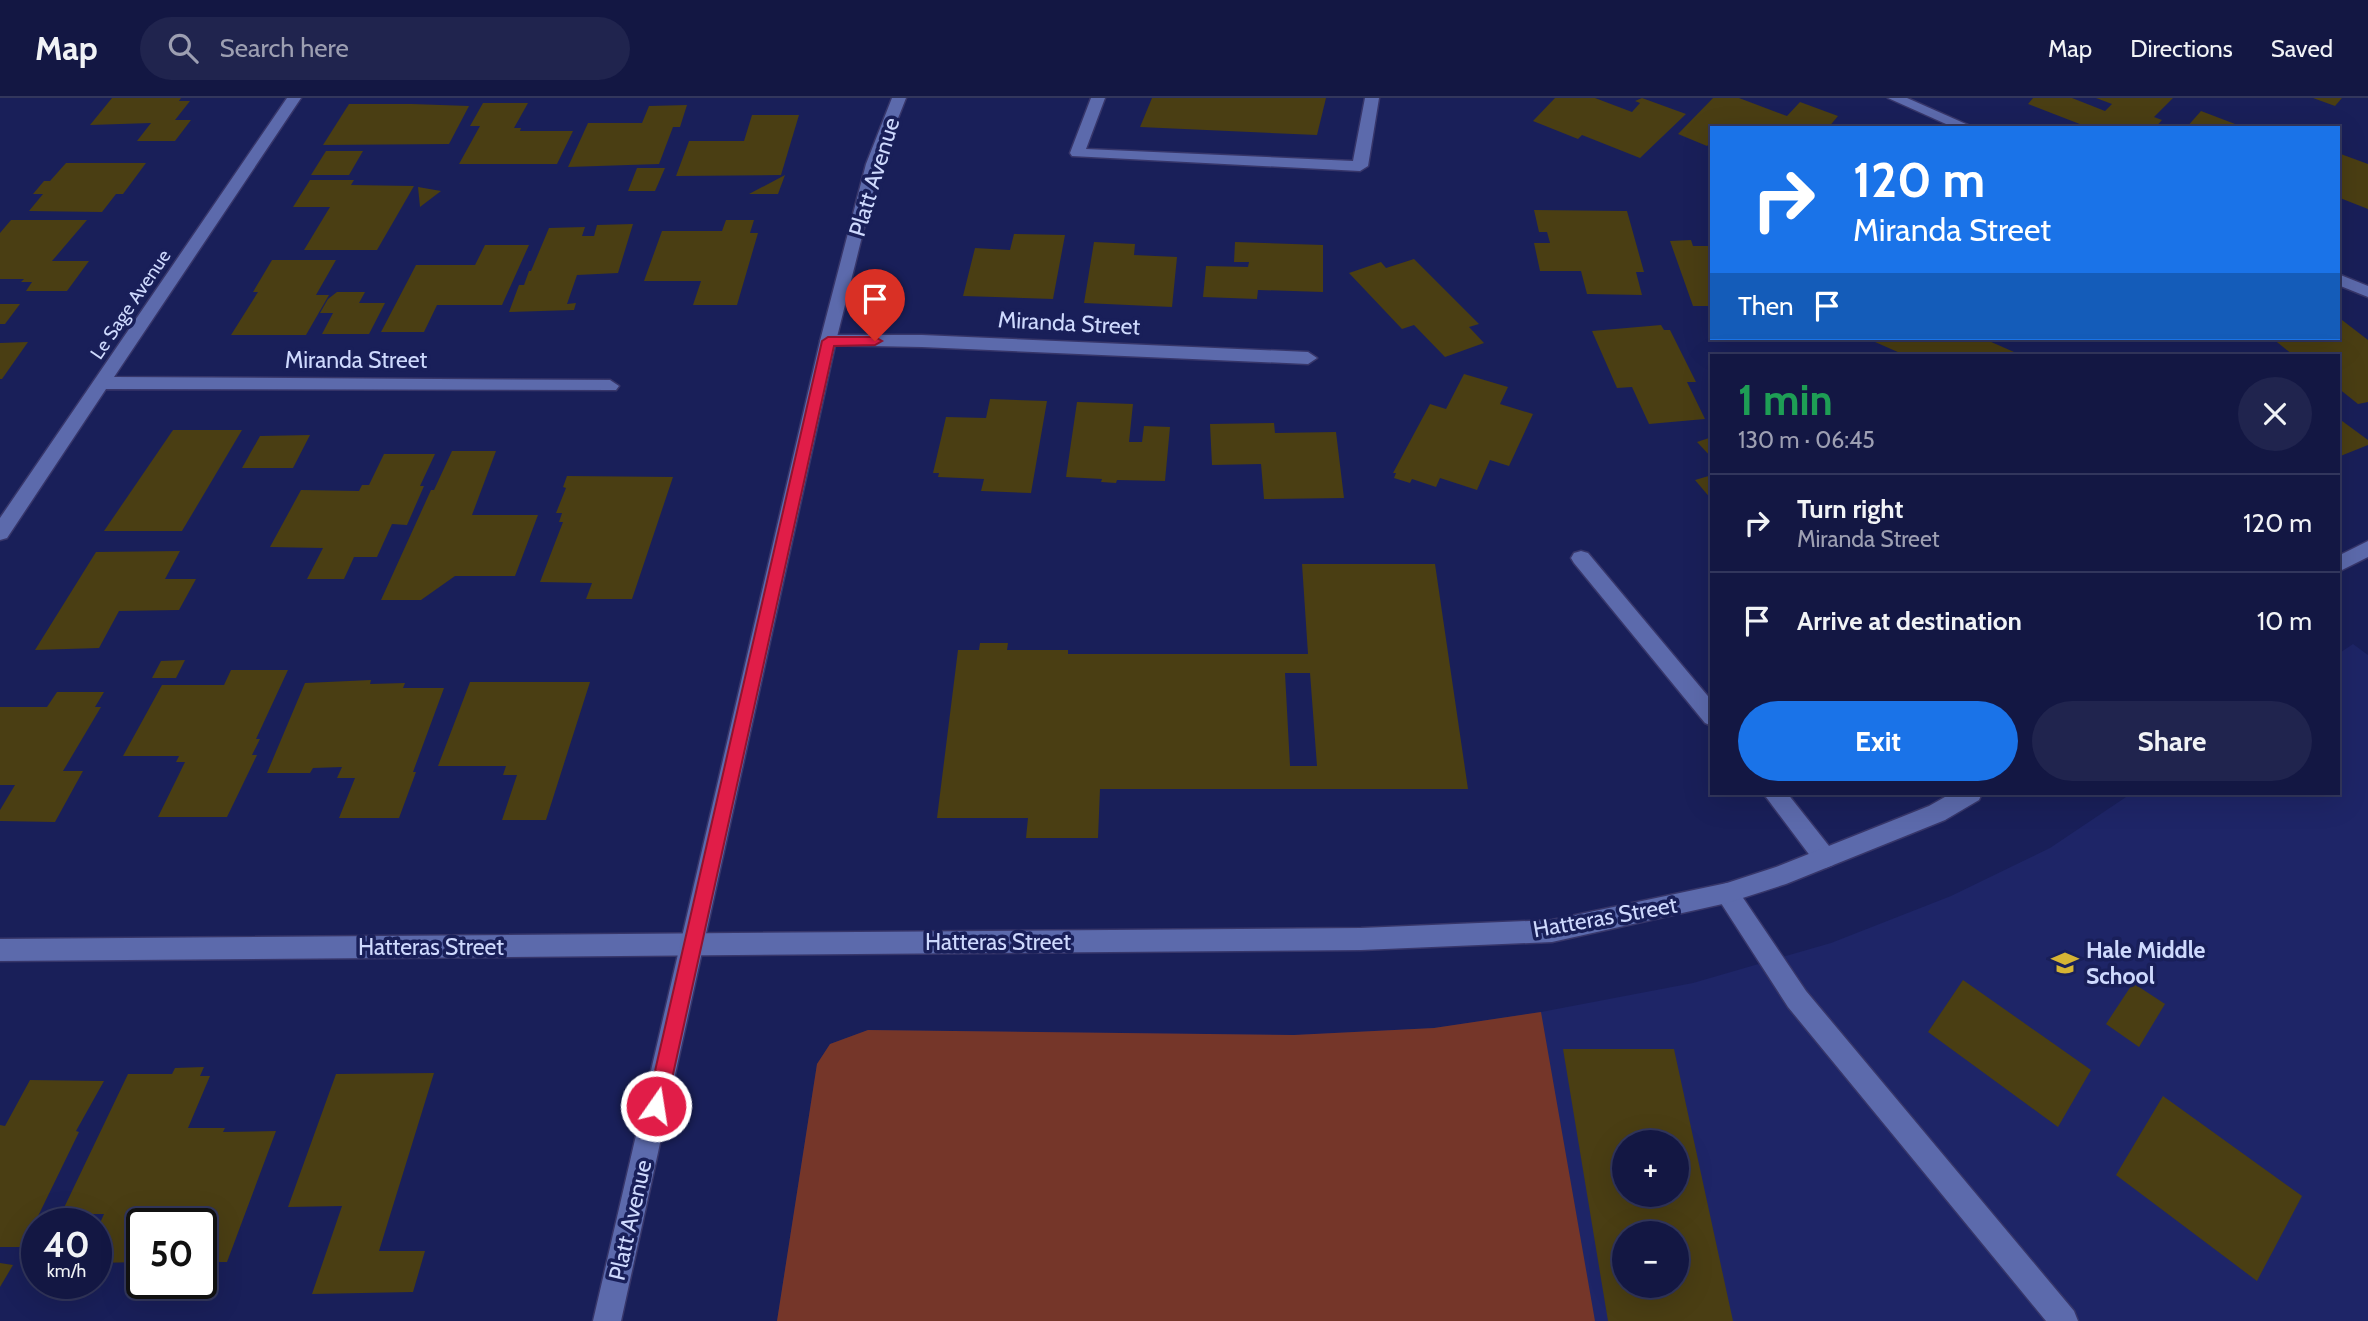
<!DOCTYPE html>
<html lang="en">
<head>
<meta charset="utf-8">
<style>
	:root { --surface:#131743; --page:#20244e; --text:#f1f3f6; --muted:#9d9fb2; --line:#32365c; --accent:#1a73e8 }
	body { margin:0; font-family:Cabin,sans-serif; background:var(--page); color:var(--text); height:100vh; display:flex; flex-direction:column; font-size:26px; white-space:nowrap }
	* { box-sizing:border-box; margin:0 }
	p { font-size:23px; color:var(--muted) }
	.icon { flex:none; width:38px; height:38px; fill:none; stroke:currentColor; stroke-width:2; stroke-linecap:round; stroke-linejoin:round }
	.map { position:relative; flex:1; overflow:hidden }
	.panel { position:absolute; left:1710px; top:256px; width:630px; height:441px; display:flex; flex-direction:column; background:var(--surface); border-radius:0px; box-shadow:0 7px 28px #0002,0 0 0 2px var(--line) }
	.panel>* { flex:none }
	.top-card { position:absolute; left:1710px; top:28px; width:630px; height:214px; border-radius:0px; box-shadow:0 7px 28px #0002,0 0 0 2px var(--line); background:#1a73e8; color:#fff; overflow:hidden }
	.controls { position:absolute; left:1612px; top:1032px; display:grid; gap:14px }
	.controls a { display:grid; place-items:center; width:77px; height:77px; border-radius:50%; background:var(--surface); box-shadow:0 7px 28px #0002,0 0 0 2px var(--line); font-size:35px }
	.speed { position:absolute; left:21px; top:1110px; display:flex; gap:14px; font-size:35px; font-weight:700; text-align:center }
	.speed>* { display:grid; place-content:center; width:91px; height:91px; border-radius:50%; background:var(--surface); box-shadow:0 7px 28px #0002,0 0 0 2px var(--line); line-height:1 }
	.speed small { font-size:18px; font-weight:400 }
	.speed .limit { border:4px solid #111; border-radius:10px; background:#fff; color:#111 }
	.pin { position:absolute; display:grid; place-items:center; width:60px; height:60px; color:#fff; margin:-72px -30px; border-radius:50% 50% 50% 0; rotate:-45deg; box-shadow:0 0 7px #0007 }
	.pin .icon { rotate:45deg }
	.me { position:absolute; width:77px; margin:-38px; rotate:13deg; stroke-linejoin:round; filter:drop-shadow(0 0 5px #0008) }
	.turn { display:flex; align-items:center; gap:24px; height:147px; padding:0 28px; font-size:32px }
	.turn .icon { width:91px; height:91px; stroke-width:2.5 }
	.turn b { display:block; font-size:49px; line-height:60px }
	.then { display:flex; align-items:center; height:66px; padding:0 28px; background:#0003; gap:14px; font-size:26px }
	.round { display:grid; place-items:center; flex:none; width:74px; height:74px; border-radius:37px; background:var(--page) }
	.head { display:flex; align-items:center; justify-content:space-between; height:119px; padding:0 28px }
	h1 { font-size:42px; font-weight:800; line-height:52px; color:#1e9e55 }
	.cta { display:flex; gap:14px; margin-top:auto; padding:14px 28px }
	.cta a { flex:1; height:80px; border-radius:42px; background:var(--accent); color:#fff; font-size:28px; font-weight:800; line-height:80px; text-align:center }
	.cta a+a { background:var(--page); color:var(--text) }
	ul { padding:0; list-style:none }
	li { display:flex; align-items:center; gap:21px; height:98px; padding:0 28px; border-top:2px solid var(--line) }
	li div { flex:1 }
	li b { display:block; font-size:26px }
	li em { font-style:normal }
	header { display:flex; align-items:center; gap:42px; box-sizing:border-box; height:98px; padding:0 35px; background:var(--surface); border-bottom:2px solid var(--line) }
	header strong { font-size:33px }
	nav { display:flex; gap:38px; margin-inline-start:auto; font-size:24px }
	.search { width:490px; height:63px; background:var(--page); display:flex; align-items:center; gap:18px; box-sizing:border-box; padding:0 24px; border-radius:38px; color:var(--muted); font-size:26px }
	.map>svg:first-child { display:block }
	.built { fill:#1e2567; fill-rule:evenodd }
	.green { fill:#753629 }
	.building { fill:#4a3e13; fill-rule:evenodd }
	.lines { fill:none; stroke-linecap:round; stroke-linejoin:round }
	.lane-casing { stroke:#37366a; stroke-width:3 }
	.street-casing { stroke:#37366a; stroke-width:3 }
	.secondary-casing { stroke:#37366a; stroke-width:3 }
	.lane { fill:#5c6aac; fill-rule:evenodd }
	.street { fill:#5c6aac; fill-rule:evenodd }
	.secondary { fill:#5c6aac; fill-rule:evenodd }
	.route { fill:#e11d48; stroke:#92132f; stroke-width:2 }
	.labels { text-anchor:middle; stroke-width:7; stroke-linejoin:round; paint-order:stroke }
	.far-street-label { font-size:19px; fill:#ced9fd; stroke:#191f59 }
	.street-label { font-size:23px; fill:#ced9fd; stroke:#191f59 }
	.poi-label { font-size:23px; font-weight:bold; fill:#ced9fd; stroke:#191f59; text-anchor:start }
</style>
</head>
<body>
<header>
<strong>Map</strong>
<div class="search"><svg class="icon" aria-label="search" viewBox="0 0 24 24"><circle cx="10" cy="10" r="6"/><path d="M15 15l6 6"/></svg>Search here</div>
<nav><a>Map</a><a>Directions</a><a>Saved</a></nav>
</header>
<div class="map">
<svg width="2368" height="1223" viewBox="0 0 2368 1223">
	<rect width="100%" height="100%" fill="#191f59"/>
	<path class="built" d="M2353 546 2368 557V1223H777L817 966 830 946 868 932 1294 937 1434 930 1541 914 1693 885 1831 845 1951 798 2050 750 2132 695H2338V556ZM1624 1045H1676V1097H1624ZM1624 1136H1676V1188H1624Z"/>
	<path class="green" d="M1541 914 1595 1223H777L817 966 830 946 868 932 1294 937 1434 930Z"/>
	<g class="building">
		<path d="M112 0H181L179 3H190L175 22H191L175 43H137L151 25 90 27Z"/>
		<path d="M1152 0H1326L1317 37 1140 29Z"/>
		<path d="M1555 0H1595L1632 14 1640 5 1635 3 1642 0 1686 16 1640 60 1582 37 1578 41 1533 23Z"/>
		<path d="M1713 0H1739L1787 18 1800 4 1838 18 1828 30H1712V43L1707 48 1678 36Z"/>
		<path d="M2033 0H2072L2105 13 2112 6 2096 0H2173L2154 19 2162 22 2155 30H2090L2028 6Z"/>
		<path d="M2313 0H2342L2335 8Z"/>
		<path d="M483 5H528L514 30H521L520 33H573L557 66H459L480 28H470Z"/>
		<path d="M349 6H412L469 8 449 46 323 47Z"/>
		<path d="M687 7 680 29H673L659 66 568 69 588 25H642L649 8Z"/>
		<path d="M2201 13 2243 29V30H2186Z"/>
		<path d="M752 17H799L781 77 676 78 689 43H744Z"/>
		<path d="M326 53H363L349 77H311Z"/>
		<path d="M2338 55 2368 66V111L2340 100 2338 104Z"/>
		<path d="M66 65H146L123 96H116L102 114 29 113 43 96H33L44 83H50Z"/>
		<path d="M637 70H665L655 93H628Z"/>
		<path d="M785 77 778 96H749Z"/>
		<path d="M310 82H354L351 87 414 88 377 152H304L330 109H293Z"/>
		<path d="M418 89 441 93 420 109Z"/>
		<path d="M1534 112 1627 113 1644 174H1636L1642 197 1587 196 1581 173H1540L1534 145H1550L1547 134H1539Z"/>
		<path d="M11 122H87L52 163H89L67 193H26L32 184H21L24 181H0V135Z"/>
		<path d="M726 122H754L750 135H758L737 207H693L701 183H644L662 133H722Z"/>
		<path d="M633 126 618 175 577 177 567 206 576 205 574 212 509 214 519 187H524L529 173H531L549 130 585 129 582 138H594L597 127Z"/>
		<path d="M1014 136 1065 137 1053 201 963 198 975 150 1010 152Z"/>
		<path d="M1691 142 1693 148H1712V208H1693L1670 143Z"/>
		<path d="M1094 144 1135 146 1134 157 1177 159 1172 209 1084 205Z"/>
		<path d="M1235 144 1323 147V194L1258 192 1257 201 1203 199 1206 168 1248 169 1249 164H1234Z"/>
		<path d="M485 147H529L502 207H437L424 234H381L416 167H475Z"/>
		<path d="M1414 161 1479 226 1469 229 1484 245 1445 259 1414 227 1402 231 1349 175 1381 164 1386 170Z"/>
		<path d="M272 162H336L316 197H329L306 237H231L258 194H253Z"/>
		<path d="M337 194H365L359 205H385L369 236H322L333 215H320L328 201Z"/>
		<path d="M0 206H20L5 226H0Z"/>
		<path d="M2342 222 2368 242V304L2358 306 2338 290V257H2293L2272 240H2338V223Z"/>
		<path d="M1661 227 1664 232H1670L1696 284H1687L1705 321 1649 326 1632 289 1617 290 1592 233Z"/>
		<path d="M1866 240H1982L2021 257H1899L1900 255Z"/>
		<path d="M28 244 2 281H0V245Z"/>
		<path d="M1464 276 1508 289 1500 306 1533 316 1509 368 1490 362 1477 392 1440 380 1436 389 1412 381 1410 385 1394 380 1396 375H1393L1430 306 1446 311Z"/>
		<path d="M990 301 1047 303 1031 395 981 393 984 381 938 379 939 375H933L946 319 986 320Z"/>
		<path d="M1077 304 1133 306 1129 344H1142L1144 328 1170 329 1165 383 1117 382 1116 385 1101 384 1102 381 1066 379Z"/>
		<path d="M2338 320 2368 342V347L2338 359Z"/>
		<path d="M1274 325 1275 335 1336 334 1344 400 1264 401 1261 366 1212 367 1210 326Z"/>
		<path d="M173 332H242L182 433H104Z"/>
		<path d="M310 337 293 370H242L260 338Z"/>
		<path d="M1712 339V360L1697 344Z"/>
		<path d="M452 353H496L472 417H538L515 478H455L421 502H381L431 392H434Z"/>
		<path d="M384 356H435L420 388H424L407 427 392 426 377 459H354L344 481H307L323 450 270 449 301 392 359 393 362 387H369Z"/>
		<path d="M1712 377V402L1695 382Z"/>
		<path d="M567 378 673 379 632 501H586L592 485 540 484 563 424H559L562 415H556L566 390 563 389Z"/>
		<path d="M180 453 165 481H196L179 512 119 513 99 550 35 552 96 454Z"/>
		<path d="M1302 466H1435L1468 691H1100L1098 740H1026L1028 720H937L958 552H979L980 545H1008L1007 552H1068V556H1308ZM1285 575H1310L1317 668H1290Z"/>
		<path d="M185 562 176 580H152L161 563Z"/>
		<path d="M231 572H288L256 641H260L252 657H257L227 719H158L185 664H176L179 658H123L162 587H224Z"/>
		<path d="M371 582 370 586 405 585 403 590H444L413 674H416L399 720H339L355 680H337L342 669 313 670 310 675H267L305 585Z"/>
		<path d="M470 584H590L546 722H502L517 677H503L506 668H438Z"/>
		<path d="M57 594H104L95 609H101L63 673H83L55 724 0 723V712L15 687H0V609H47Z"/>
		<path d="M1963 882 2091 972 2058 1029 1928 934Z"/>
		<path d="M2133 885 2165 906 2139 949 2106 926Z"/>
		<path d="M1563 951H1674L1733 1223H1608ZM1624 1045H1676V1097H1624ZM1624 1136H1676V1188H1624Z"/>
		<path d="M204 969 200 978H210L188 1030H225L223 1034 276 1033 227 1164H201V1125H142V1164L96 1165V1134L104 1116H61L128 976H172L175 970Z"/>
		<path d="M434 975 379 1153H425L413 1194 312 1196 342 1108 288 1109 336 976Z"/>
		<path d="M30 982 104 983 76 1033 79 1034 23 1149H0V1027L5 1028Z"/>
		<path d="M2163 998 2302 1098 2257 1183 2116 1077Z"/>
		<path d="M0 1165 13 1167 0 1189Z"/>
	</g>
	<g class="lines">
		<defs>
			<g id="lane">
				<path d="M1091 0H1105L1086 51 1353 63 1365 0H1379L1368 68 1360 73 1072 58 1070 55Z"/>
				<path d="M1581 453 1588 455 1712 603V628L1705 625 1574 465 1571 460 1574 455Z"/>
				<path d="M1763 695H1787L1833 753 1836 760 1833 767 1825 770 1817 767Z"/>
				<path d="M1727 785 1735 788 1806 893 2074 1213 2078 1223H2046L1788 909 1719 802 1715 795 1719 788Z"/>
			</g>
			<g id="street">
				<path d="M287 0H301L114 279 610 282 619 288 616 292 106 291 7 440 0 442V420Z"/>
				<path d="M1888 0H1907L1975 30H1955Z"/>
				<path d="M2338 176 2368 188V199L2338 187Z"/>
				<path d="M828 237H922L1308 254 1317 260 1308 266 922 249 822 247 820 243 822 239Z"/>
				<path d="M2368 443V459L2338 474V458Z"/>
				<path d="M1952 695H1982L1979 702 1945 722 1786 786 1727 805 1552 844 1361 852 0 863V841L1361 830 1552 822 1727 785 1776 769 1929 708Z"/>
			</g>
			<path id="secondary" d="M892 0H906L880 66 836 243 621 1223H593L820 243 866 66Z"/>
		</defs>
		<use href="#lane" class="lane-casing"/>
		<use href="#street" class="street-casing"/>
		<use href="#secondary" class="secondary-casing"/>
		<use href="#lane" class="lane"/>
		<use href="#street" class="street"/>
		<use href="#secondary" class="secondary"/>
	</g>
	<path class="route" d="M828 239H875L882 243 875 247 834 248 666 1008 663 1014 656 1017 649 1014 647 1008 822 243Z"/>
	<defs>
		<symbol id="school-bare" viewBox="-9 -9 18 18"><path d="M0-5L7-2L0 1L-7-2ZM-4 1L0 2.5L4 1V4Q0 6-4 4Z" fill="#d7b434" stroke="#191f59" stroke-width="2.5" paint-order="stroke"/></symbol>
	</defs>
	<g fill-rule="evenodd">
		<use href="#school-bare" x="2046" y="846" width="38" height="38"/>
	</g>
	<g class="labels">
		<g class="far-street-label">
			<text transform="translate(130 206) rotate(-56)" y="7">Le Sage Avenue</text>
		</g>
		<g class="street-label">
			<text transform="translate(874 79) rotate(-73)" y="8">Platt Avenue</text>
			<text transform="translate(1069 225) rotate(3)" y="8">Miranda Street</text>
			<text x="356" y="270">Miranda Street</text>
			<text transform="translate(1605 819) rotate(-10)" y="8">Hatteras Street</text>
			<text x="998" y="852">Hatteras Street</text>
			<text x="431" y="857">Hatteras Street</text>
			<text transform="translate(630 1122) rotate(-77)" y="8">Platt Avenue</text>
		</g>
		<g class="poi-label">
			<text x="2086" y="860">Hale Middle<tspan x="2086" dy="26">School</tspan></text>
		</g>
	</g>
</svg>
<div class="controls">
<a>+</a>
<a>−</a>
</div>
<div class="speed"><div>40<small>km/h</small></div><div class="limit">50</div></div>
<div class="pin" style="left:875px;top:243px;background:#d93025"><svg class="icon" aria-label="arrive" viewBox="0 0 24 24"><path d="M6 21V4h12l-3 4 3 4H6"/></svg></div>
<svg class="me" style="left:656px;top:1008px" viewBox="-20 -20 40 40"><circle r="17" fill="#e11d48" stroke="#fff" stroke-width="3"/><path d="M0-11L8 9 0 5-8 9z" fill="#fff"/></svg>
<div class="top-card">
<div class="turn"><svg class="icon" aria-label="right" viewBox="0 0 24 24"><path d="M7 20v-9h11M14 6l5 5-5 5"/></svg><div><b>120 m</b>Miranda Street</div></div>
<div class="then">Then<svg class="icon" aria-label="arrive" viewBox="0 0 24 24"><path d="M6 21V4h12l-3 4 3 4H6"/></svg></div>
</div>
<section class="panel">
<div class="head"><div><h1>1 min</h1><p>130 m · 06:45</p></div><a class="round"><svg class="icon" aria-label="close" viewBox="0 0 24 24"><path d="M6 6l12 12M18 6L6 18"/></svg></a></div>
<ul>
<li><svg class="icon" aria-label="right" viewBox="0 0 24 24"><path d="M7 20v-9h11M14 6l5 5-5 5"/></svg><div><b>Turn right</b><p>Miranda Street</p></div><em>120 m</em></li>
<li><svg class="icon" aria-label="arrive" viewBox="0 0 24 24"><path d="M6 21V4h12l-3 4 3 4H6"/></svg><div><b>Arrive at destination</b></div><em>10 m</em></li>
</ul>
<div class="cta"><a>Exit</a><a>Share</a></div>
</section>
</div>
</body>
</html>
